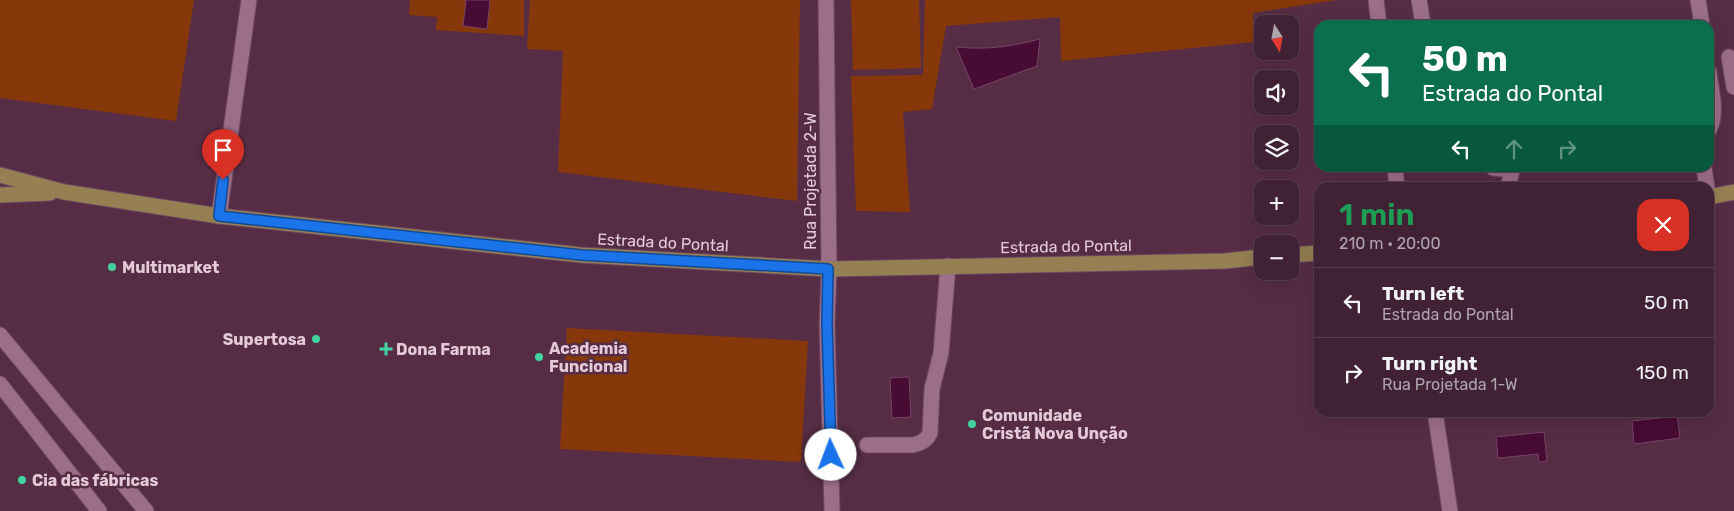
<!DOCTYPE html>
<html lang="en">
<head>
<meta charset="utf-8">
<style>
	:root { --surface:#402234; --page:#4b2f40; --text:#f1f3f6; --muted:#aea4ac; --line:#593f4f }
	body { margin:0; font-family:Rubik,sans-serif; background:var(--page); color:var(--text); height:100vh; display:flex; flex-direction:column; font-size:19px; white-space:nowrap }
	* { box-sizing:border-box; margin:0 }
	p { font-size:16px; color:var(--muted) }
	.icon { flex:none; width:28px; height:28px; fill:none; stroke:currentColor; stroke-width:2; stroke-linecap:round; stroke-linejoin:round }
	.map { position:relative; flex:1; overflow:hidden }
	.sheet { position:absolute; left:1314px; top:182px; width:400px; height:235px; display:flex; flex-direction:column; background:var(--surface); border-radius:15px; box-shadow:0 5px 20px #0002,0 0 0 1px var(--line) }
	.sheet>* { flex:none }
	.hud { position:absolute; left:1314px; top:20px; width:400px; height:152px; border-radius:15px; box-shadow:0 5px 20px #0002,0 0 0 1px var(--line); background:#0b6e4f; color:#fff; overflow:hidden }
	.needle { width:32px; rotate:169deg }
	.buttons { position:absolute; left:1254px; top:15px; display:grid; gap:10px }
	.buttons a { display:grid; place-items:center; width:45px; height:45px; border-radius:10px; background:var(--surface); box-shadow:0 5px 20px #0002,0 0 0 1px var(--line); font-size:25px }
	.pin { position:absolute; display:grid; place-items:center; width:42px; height:42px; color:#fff; margin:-51px -21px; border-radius:50% 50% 50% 0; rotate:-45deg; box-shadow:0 0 5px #0007 }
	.pin .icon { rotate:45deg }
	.me { position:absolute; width:55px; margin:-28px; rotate:358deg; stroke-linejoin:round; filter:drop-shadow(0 0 4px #0008) }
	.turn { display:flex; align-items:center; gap:18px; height:105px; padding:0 25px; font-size:22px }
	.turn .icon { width:65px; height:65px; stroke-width:2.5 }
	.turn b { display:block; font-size:35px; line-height:42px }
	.lanes { display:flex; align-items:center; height:48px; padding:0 25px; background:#0003; justify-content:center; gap:25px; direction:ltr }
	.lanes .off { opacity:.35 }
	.round { display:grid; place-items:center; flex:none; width:52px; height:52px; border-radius:15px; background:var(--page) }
	.headline { display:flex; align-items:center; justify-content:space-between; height:85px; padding:0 25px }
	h1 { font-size:30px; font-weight:600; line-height:38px; color:#1e9e55 }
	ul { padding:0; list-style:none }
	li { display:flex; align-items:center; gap:15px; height:70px; padding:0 25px; border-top:1px solid var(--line) }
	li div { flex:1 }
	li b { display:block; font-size:19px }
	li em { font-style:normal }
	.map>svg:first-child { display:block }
	.green { fill:#87380a }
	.water { fill:#480b34; stroke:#774465 }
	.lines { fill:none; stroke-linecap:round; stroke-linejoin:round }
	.minor-casing { stroke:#6d4a5f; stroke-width:17 }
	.major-casing { stroke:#6d4a5f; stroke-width:17 }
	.minor { stroke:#9d6e88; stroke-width:15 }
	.major { stroke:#967f53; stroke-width:15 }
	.route-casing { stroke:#114b97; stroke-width:12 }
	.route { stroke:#1a73e8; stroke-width:9 }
	.poi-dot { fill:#42d4a0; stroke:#562d45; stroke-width:2 }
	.labels { text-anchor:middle; stroke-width:5; stroke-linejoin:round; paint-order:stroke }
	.street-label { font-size:16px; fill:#e4cad7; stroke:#562d45 }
	.poi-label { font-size:16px; font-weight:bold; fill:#e4cad7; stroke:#562d45; text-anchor:start }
</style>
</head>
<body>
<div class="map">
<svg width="1734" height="511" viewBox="0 0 1734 511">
	<rect width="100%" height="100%" fill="#562d45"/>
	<g class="green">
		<path d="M0 0H194L176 121 0 98Z"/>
		<path d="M410 0H524V36L436 30 437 17 409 15Z"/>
		<path d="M530 0H800L797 201 558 172 563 51 527 49Z"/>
		<path d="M851 0H919L921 68 853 70Z"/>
		<path d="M925 0H1337L1253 13 1254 42 1061 61 1060 17 946 26 932 109 903 112 910 212 856 211 851 76 923 75Z"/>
		<path d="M567 328 808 341 801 462 560 449Z"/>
	</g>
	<g class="water">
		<path d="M463 0H490L487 29 463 26 466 1Z"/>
		<path d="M1040 39 1037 66 974 89 956 47C988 50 1009 47 1040 39Z"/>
		<path d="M909 377 911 417 892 418 890 378Z"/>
		<path d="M1677 416 1680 438 1634 444 1632 421Z"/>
		<path d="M1544 432 1547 461 1539 462 1538 454 1498 458 1496 437Z"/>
	</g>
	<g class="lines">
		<defs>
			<g id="minor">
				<path d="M826 0 829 269 827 324 832 511"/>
				<path d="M1376 0 1379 25"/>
				<path d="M1419 0 1423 25"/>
				<path d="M1698 0 1702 25"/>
				<path d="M1729 57 1734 87"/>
				<path d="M1709 72C1711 90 1718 112 1709 130"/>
				<path d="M1395 168 1397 188"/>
				<path d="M1493 168 1512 170"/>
				<path d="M1704 168 1707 188"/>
				<path d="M1508 188 1512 170 1514 168"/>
				<path d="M219 216 249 0"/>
				<path d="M0 335 146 511"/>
				<path d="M0 384 99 511"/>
				<path d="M1435 412 1450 511"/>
				<path d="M867 445H913C921 443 926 441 930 433L932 389 941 353 948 266"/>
			</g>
			<g id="major">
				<path d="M0 175 64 192 219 216 581 255 829 269 1225 261 1262 257"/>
				<path d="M0 195 50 193"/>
				<path d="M1709 197 1734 192"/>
				<path d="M1290 255 1319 253"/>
			</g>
		</defs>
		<use href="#minor" class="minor-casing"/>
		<use href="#major" class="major-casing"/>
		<use href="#minor" class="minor"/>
		<use href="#major" class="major"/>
	</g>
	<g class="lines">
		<defs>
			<path id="route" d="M223 180 219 216 581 255 828 269 827 324 831 455"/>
		</defs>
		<use href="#route" class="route-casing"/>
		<use href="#route" class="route"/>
	</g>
	<g class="poi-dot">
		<circle cx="112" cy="267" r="5"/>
		<circle cx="316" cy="339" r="5"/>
		<path d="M383.5 341.5h5v5h5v5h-5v5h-5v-5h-5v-5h5z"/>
		<circle cx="539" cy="357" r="5"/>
		<circle cx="972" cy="424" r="5"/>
		<circle cx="22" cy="480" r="5"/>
	</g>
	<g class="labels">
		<g class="street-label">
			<text transform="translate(810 181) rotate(-90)" y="6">Rua Projetada 2-W</text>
			<text transform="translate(663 242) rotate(3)" y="6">Estrada do Pontal</text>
			<text transform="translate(1066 246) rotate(-1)" y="6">Estrada do Pontal</text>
		</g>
		<g class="poi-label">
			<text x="122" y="273">Multimarket</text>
			<text x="306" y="345" text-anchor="end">Supertosa</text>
			<text x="549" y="354">Academia<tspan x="549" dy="18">Funcional</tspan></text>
			<text x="396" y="355">Dona Farma</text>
			<text x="982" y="421">Comunidade<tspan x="982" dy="18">Cristã Nova Unção</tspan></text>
			<text x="32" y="486">Cia das fábricas</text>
		</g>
	</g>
</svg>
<div class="buttons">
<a><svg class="needle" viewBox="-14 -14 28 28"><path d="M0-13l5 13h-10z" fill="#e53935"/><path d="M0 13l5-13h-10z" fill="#aea4ac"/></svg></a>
<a><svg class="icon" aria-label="sound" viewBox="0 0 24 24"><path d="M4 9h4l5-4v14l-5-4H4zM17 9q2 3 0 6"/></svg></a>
<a><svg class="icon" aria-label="layers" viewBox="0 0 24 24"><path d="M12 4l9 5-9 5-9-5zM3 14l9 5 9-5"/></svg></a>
<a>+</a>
<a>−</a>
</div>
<div class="pin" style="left:223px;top:180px;background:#d93025"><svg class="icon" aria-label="arrive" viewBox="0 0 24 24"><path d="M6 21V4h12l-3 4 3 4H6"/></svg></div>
<svg class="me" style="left:831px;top:455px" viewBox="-20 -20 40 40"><circle r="19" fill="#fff"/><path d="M0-13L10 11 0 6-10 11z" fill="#1a73e8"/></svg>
<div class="hud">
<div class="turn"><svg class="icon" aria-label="left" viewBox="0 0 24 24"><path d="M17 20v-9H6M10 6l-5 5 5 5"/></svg><div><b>50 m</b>Estrada do Pontal</div></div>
<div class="lanes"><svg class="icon" aria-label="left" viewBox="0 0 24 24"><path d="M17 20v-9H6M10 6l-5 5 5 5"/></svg><svg class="icon off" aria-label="ahead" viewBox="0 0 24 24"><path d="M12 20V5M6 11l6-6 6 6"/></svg><svg class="icon off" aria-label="right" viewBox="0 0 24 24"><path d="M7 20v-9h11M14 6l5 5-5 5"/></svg></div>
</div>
<section class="sheet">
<div class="headline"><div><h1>1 min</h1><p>210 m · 20:00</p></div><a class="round" style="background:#d93025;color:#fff"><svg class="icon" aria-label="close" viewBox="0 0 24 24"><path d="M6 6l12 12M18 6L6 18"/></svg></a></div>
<ul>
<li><svg class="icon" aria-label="left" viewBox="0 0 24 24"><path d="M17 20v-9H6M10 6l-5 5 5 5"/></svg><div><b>Turn left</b><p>Estrada do Pontal</p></div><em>50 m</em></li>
<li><svg class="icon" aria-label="right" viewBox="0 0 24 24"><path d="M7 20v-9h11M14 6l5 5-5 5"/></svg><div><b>Turn right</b><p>Rua Projetada 1-W</p></div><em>150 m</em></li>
</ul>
</section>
</div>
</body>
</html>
